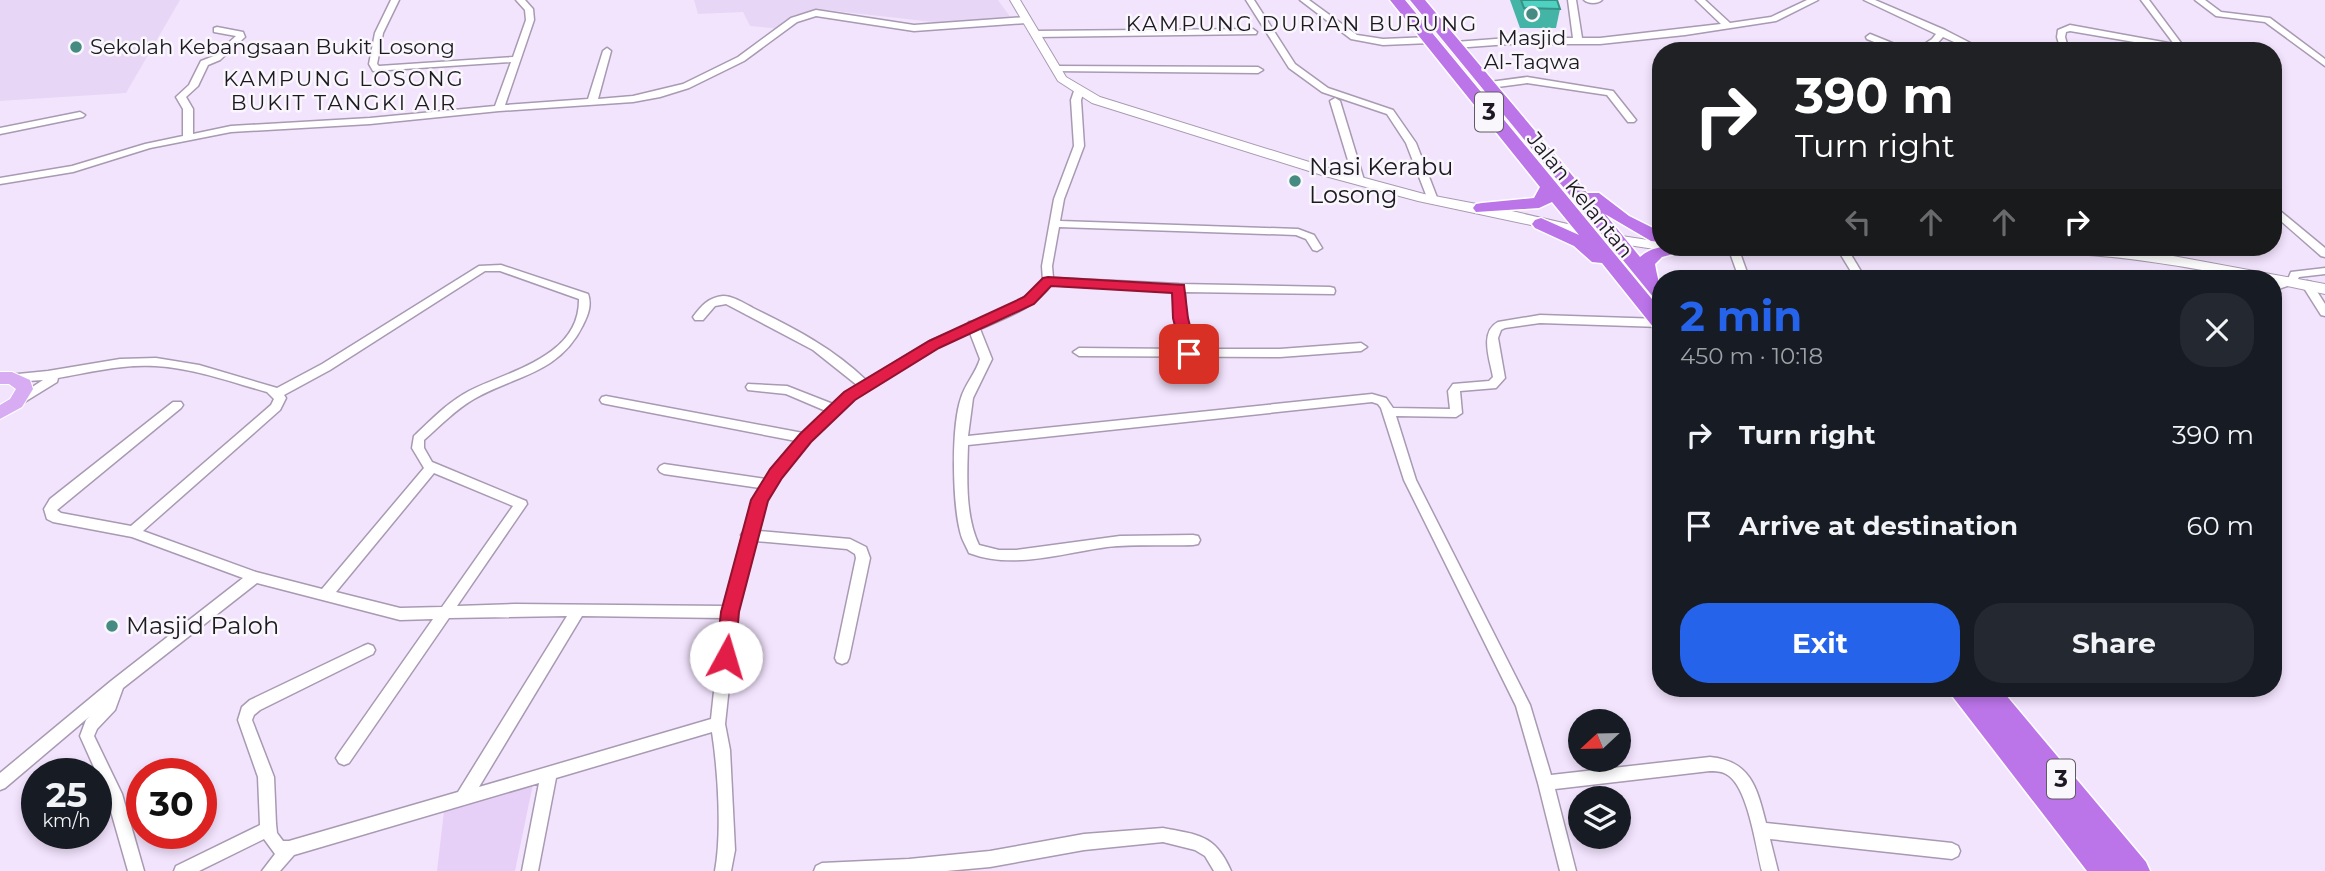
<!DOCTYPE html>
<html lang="en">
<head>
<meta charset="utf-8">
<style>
	:root { --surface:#171b24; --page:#242831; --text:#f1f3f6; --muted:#9ea1a6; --accent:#2563eb }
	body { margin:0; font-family:Montserrat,sans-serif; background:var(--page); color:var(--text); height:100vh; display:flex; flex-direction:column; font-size:26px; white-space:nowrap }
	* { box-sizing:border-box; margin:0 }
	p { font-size:23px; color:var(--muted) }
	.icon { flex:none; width:38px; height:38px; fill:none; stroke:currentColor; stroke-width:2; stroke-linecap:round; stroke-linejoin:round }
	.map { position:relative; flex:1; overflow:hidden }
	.panel { position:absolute; left:1652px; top:270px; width:630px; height:427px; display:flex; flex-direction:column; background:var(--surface); border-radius:28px; box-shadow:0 4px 10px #0003 }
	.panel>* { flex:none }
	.guide { position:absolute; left:1652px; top:42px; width:630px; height:214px; border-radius:28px; box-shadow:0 4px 10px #0003; background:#202124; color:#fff; overflow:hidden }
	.needle { width:46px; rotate:248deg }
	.fabs { position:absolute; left:1568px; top:709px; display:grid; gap:14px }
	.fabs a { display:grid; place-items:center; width:63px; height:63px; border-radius:50%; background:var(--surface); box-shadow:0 4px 10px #0003; font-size:35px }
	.speed { position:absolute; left:21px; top:758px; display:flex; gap:14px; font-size:35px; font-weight:700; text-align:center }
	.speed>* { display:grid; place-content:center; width:91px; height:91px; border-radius:50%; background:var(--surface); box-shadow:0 4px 10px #0003; line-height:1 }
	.speed small { font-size:18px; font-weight:400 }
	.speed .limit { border:10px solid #d22; background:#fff; color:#111 }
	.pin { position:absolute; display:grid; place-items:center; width:60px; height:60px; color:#fff; margin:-30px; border-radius:14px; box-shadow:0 4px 10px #0006 }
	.me { position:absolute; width:77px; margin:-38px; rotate:6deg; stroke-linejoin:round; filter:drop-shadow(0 0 5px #0008) }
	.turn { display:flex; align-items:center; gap:24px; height:147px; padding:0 28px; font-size:32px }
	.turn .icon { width:91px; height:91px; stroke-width:2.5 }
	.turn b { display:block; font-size:49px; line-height:60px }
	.lanes { display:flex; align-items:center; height:66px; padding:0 28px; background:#0003; justify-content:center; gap:35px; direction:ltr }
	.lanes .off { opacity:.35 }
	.round { display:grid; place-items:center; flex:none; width:74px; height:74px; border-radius:28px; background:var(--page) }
	.overview { display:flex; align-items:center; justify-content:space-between; height:119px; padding:0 28px }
	h1 { font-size:42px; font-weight:700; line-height:52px; color:var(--accent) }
	.primary-button { display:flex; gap:14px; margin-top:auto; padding:14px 28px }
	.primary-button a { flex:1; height:80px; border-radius:28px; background:var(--accent); color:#fff; font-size:28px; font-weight:700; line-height:80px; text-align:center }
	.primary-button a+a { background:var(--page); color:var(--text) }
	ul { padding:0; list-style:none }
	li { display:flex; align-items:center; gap:21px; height:91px; padding:0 28px }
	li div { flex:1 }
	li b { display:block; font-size:26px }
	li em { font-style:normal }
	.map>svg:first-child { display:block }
	.built { fill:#e8d6f6 }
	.green { fill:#e7d0f8 }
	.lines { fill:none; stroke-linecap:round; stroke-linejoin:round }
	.street-casing { stroke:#a89ab2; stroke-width:3 }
	.secondary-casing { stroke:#a89ab2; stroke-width:2 }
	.primary-casing { stroke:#fff; stroke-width:2 }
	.highway-casing { stroke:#fff; stroke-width:3 }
	.street { fill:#fff; fill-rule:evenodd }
	.secondary { fill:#fff; fill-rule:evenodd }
	.primary { fill:#d7acf2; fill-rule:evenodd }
	.highway { fill:#bc74e9; fill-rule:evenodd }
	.wall { fill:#43b4a5 }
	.building { fill:#4ed1c0; stroke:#379286; stroke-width:2 }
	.route { fill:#e11d48; stroke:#92132f; stroke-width:2 }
	.poi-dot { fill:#468b81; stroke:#f9f7fc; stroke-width:2.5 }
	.labels { text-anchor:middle; stroke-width:5; stroke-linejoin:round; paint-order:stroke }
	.far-neighbourhood-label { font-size:21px; letter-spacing:2px; fill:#1d1821; stroke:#f9f7fc }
	.far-poi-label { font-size:21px; fill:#1d1821; stroke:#f9f7fc }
	.far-street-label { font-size:21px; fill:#1d1821; stroke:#f9f7fc }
	.shield { fill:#f9f7fc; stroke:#5f5b63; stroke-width:2 }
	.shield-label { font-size:23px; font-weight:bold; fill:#1d1821 }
	.poi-label { font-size:24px; fill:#1d1821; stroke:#f9f7fc; text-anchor:start }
</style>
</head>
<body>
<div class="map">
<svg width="2325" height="871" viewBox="0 0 2325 871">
	<rect width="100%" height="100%" fill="#f3e4fe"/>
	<g class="built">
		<path d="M0 0H180L126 93 0 101Z"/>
		<path d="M694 0H998L1011 18 951 24 826 10 794 15 781 29 750 26 743 12 698 14Z"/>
	</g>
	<path class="green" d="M533 784 515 871H437L444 811Z"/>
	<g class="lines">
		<defs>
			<g id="street">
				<path d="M391 0H399L383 33 377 64 379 66 513 57 526 20 525 10 516 0H525L533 9 534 20 505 105 588 99 603 51 607 48 611 51 598 99 633 96 683 84 738 57 791 18 816 10 914 25 1026 17 1030 20 1026 23 914 31 816 16 797 22 744 61 689 88 660 97 633 102 499 111 370 124 231 132 150 148 73 172 0 184V178L72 166 145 144 183 136V109L176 97 189 85 201 61 214 56 236 36 214 32V28L217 27 243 32 245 37 220 60 208 65 198 86 186 97 193 109V134L231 126 370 118 495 106 511 62 373 71 369 64 375 33Z"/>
				<path d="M1246 0H1254L1295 64 1328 88 1393 110 1416 143 1438 200 1437 202 1433 203 1428 200 1406 143 1387 114 1322 92 1289 68Z"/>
				<path d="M1300 0H1309L1357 35 1383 39 1430 37 1434 40 1430 43 1383 45 1351 39Z"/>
				<path d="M1568 0H1576L1582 38H1600L1721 24 1696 0H1705L1730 23 1771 17 1807 0H1818L1776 21 1685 35 1600 44H1509L1455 48 1451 45 1455 42 1509 38H1573Z"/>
				<path d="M1584 0H1602C1598 4 1588 4 1584 0Z"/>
				<path d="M1864 0H1875L1945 30 1986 51H1974L1943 37C1935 47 1926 51 1914 51L1932 39 1936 34Z"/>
				<path d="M2141 0H2149L2187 51 2070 31 2066 32 2065 37 2069 51H2061L2057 37 2058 30 2070 25 2174 44Z"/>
				<path d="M2195 0H2205L2221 12 2270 18 2325 59V66L2265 22 2216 16Z"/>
				<path d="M1253 29 1257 32 1256 34 1035 37 1031 34 1035 31Z"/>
				<path d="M1870 34 1907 49 1908 51H1896L1867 39 1866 37Z"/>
				<path d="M1056 66 1258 67 1263 70 1258 73 1053 71V67Z"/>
				<path d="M1527 77 1613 91 1636 120 1634 122H1628L1607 95 1527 83 1490 88 1485 85 1490 82Z"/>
				<path d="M1079 88 1084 91 1081 100 1084 146 1064 199 1060 221 1298 229 1314 235 1322 248 1317 251 1313 250 1306 239 1296 235 1059 227 1052 266 1053 278 1179 284 1330 287 1334 288 1335 291 1334 294 1185 292 1186 318 1193 349H1280L1361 343 1367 347 1361 351 1280 357 1079 356 1073 352 1079 348 1182 349 1174 318V291L1051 285C1035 308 1005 318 980 329L992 359 973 398 968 436 1372 394 1386 398 1393 408 1450 409 1448 391 1453 384 1489 381 1493 377C1490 360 1479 332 1498 322L1540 315 1661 319V327L1540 323 1505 328 1501 330 1498 338 1505 378 1496 388 1460 391 1462 413 1456 417 1396 416 1416 480 1530 705 1551 775 1710 757C1751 761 1757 788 1766 823L1952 843 1958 846 1960 851 1958 856 1952 859 1770 839 1778 871H1762C1756 848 1748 785 1726 774 1721 771 1715 771 1710 771L1555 789 1576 871H1560L1538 783 1516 706 1404 480 1381 408 1378 404 1372 402 968 445C967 477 965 516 979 545L999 550H1016L1120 536 1193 535 1198 536 1200 540 1198 544 1193 545C1164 546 1135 544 1107 547 1062 553 1014 570 969 553 967 548 964 543 962 538 952 509 951 427 961 398 965 384 976 373 980 359L970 333 938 347 853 399 809 441 780 476 765 501 758 531 850 539 866 547 870 558 849 658 847 662 842 664 837 662 835 658 856 558 855 554 847 549 755 541 737 612 725 724 730 750 735 850 731 871H715C722 833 718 771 712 732L556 778 538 871H522L539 783 294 855 280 871H262L275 854 264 839 199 871H174L176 866 260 825 258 777 238 720 242 707 250 700 363 646 368 644 373 646 375 650 373 654 260 710 254 715 252 720 274 777 276 824 277 833 283 841H289L458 792 567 616 449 618 349 763 344 765 339 763 336 758 339 753 433 619 400 620 257 583 123 688 115 710 97 729 94 736 122 794 144 871H128L106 794 80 736 86 720 90 716 5 788 0 790V773L111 681 243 578 132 537 53 522 47 519 44 509 50 499 173 402H181L183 405 181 408 57 510 61 513 131 526 271 405 274 399 267 392C231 382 193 368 155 366 123 364 90 372 58 378L57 382 18 406 14 405 12 402 14 399 43 380 12 382 8 381 6 378 8 375 48 371 120 359 156 358 199 365 277 388 322 364 479 266 501 265 588 294C592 305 588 315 583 325 559 374 516 375 474 399 455 410 440 426 424 440V448L432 462 526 501 527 504 457 606 515 604 725 606 743 537 741 535 744 531 753 500 760 488 664 474 660 472 658 469 660 466 664 464 766 479 796 441 606 404 602 403 600 400 602 397 606 396 803 433 826 411 786 394 748 390 746 387 748 384 787 386 833 404 845 393 857 385 813 350 726 304 715 306 703 320H695L693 317C701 306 709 297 723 296 733 296 744 303 753 308 794 328 833 348 866 380L930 341 968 325 969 322H976L1010 307 1037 288 1043 281 1042 266 1054 199 1074 146 1071 100 1074 91ZM485 271H500L579 299C580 357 508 371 469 391 448 402 431 420 414 436L412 448 424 468 322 589 256 572 143 531 280 410 286 398 284 395 330 370ZM434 473 513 506 442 607 400 608 336 592ZM582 616 722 618 711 719 479 787Z"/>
				<path d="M1335 98 1340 101 1364 180 1363 182 1359 183 1354 180 1330 101Z"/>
				<path d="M80 112 85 115 83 117 0 134V128Z"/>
				<path d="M2273 205 2325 248V257L2321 256 2273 214Z"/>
				<path d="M1734 247 1739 250 1749 278H1739L1729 250Z"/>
				<path d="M1846 252 1850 253 1865 278H1855L1841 255Z"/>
				<path d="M2325 268V274L2299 277 2296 283 2273 291V283L2288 279 2291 272Z"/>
				<path d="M2307 281 2311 282 2325 304V316L2321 315 2302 285Z"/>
				<path d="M1163 828C1198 835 1215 834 1231 871H1214L1205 856 1195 850 1163 842 1084 850 990 867 946 871H814L816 866 822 863 909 859 990 851 1084 834Z"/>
			</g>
			<g id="secondary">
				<path d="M1010 0H1020L1066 77 1100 97 1335 170 1424 194 1503 209 1615 235 1661 242V247H1667L1661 250 1615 243 1418 201 1325 176 1092 103 1058 81Z"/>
				<path d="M1693 247H2097L2173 256 2325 284V294L2273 283V278H2248C2191 268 2133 257 2074 254 1949 249 1825 261 1700 251Z"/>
			</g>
			<path id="primary" d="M0 372H12L30 380 33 389 22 407 0 419V405L10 399 16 389 9 384H0Z"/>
			<g id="highway">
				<path d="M1390 0H1405L1661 310V329L1654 328 1602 263 1592 262 1574 246 1535 228 1532 224 1535 220 1541 218 1579 235 1552 202 1539 208 1476 212 1473 208 1476 204 1482 203 1534 198 1540 187Z"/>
				<path d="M1410 0H1425L1587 193H1599L1629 216 1661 232V242L1651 241 1605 214 1640 257C1655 244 1668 247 1687 247L1684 251 1662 257 1655 264C1657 277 1661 286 1661 300L1654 298Z"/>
				<path d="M1946 688H2000L2146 862 2150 871H2087Z"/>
			</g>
		</defs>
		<use href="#street" class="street-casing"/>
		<use href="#secondary" class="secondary-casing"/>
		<use href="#primary" class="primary-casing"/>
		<use href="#highway" class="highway-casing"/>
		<use href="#street" class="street"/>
		<use href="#secondary" class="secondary"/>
		<use href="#primary" class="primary"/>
		<use href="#highway" class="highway"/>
	</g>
	<path class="wall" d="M1510 0H1557L1560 9 1556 28H1520Z"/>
	<path class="building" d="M1521 0H1557L1560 9 1524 8Z"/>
	<path class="route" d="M1048 277 1184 285 1188 318 1197 354 1189 359 1182 354 1173 318 1172 293 1051 286 1034 304 939 348 855 400 811 442 782 478 768 501 739 612 735 657 732 662 726 664 719 662 716 657 721 612 751 500 770 469 800 434 844 392 929 341 1024 297 1043 278Z"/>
	<g class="poi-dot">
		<circle cx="1532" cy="14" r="7"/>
		<circle cx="76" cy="47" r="7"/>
		<circle cx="1295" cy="181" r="7"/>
		<circle cx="112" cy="626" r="7"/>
	</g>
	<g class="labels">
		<g class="far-neighbourhood-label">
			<text x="1302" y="31">KAMPUNG DURIAN BURUNG</text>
			<text x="344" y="86">KAMPUNG LOSONG<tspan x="344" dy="24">BUKIT TANGKI AIR</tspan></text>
		</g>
		<g class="far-poi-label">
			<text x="1532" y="45">Masjid<tspan x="1532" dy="24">Al-Taqwa</tspan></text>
			<text x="90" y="54" text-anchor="start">Sekolah Kebangsaan Bukit Losong</text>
		</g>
		<g class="far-street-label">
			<text transform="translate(1580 195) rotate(51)" y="7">Jalan Kelantan</text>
		</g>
		<g class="shield">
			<rect x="1475" y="92.5" width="28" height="39" rx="5"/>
			<rect x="2047" y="759.5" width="28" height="39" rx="5"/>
		</g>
		<g class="shield-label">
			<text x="1489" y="120">3</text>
			<text x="2061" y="787">3</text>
		</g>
		<g class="poi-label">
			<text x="1309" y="175">Nasi Kerabu<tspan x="1309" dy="28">Losong</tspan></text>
			<text x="126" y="634">Masjid Paloh</text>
		</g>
	</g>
</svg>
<div class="fabs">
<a><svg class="needle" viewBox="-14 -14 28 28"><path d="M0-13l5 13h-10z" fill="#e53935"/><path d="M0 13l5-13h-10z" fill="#9ea1a6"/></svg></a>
<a><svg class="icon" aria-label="layers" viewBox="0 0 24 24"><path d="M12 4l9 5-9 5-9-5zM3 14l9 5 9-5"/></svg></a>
</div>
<div class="speed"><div>25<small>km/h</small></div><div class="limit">30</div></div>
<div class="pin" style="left:1189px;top:354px;background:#d93025"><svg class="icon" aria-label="arrive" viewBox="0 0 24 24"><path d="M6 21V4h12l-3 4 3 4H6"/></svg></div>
<svg class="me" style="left:726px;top:657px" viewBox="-20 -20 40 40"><circle r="19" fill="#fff"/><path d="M0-13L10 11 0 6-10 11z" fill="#e11d48"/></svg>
<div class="guide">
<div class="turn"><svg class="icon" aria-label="right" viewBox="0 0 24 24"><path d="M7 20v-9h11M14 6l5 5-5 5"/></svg><div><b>390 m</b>Turn right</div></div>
<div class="lanes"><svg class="icon off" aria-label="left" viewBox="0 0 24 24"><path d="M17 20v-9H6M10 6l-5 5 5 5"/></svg><svg class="icon off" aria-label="ahead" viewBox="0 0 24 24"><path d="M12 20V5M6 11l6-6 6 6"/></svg><svg class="icon off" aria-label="ahead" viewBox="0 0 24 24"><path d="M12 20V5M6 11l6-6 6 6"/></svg><svg class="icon" aria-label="right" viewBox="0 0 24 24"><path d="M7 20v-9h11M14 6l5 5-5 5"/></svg></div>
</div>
<section class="panel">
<div class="overview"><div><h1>2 min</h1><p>450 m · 10:18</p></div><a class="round"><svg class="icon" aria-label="close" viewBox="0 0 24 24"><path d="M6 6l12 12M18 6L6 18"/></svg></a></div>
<ul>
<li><svg class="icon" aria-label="right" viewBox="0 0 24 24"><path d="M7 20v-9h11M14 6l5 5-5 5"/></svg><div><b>Turn right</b></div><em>390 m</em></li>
<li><svg class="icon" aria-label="arrive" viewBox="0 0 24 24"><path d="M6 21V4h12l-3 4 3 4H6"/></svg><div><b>Arrive at destination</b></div><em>60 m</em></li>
</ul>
<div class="primary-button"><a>Exit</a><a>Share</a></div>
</section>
</div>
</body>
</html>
